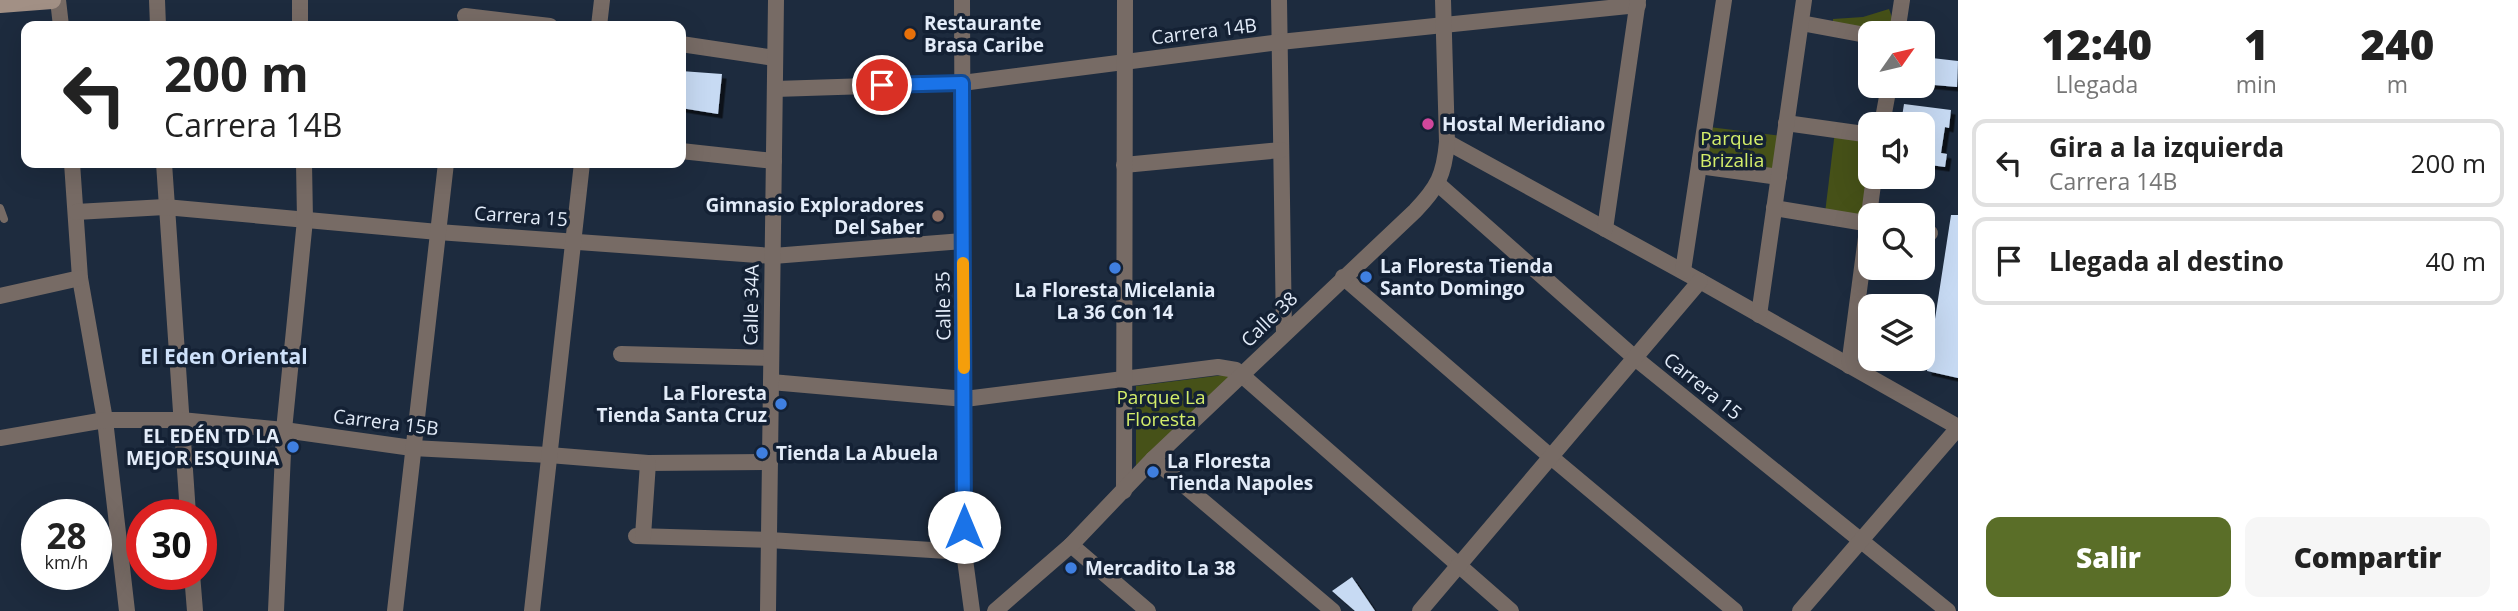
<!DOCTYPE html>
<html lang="es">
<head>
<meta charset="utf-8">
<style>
	:root { --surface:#fff; --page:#f6f6f6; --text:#222; --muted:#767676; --line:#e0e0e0; --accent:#5a6e28 }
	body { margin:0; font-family:"Open Sans",sans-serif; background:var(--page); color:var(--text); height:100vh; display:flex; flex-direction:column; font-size:26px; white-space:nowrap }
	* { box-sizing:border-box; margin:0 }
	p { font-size:23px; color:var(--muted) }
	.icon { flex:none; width:38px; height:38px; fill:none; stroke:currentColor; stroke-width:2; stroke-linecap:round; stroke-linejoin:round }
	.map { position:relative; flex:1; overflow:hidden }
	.panel { display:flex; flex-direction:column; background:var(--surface); width:560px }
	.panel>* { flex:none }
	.top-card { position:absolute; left:21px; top:21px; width:665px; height:147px; border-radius:14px; box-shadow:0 7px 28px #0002; background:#fff; color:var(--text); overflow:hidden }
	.needle { width:46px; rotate:56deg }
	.controls { position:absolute; left:1858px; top:21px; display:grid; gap:14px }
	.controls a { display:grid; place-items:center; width:77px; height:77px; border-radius:14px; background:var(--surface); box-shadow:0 7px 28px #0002; font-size:35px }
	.speed { position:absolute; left:21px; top:499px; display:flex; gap:14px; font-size:35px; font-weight:700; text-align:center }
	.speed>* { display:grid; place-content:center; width:91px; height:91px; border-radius:50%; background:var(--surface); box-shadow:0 7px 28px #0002; line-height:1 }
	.speed small { font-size:18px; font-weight:400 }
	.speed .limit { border:10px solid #d22; background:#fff; color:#111 }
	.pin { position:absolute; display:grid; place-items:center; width:60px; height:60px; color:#fff; margin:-30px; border:4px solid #fff; border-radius:50%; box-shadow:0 2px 7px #0007 }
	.me { position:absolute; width:77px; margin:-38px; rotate:0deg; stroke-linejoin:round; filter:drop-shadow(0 0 5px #0008) }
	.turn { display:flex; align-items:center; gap:24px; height:147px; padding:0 28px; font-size:32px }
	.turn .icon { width:91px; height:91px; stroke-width:2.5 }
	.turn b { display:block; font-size:49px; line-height:60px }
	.eta { display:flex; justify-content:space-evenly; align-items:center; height:119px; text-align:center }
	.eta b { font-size:42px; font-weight:800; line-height:49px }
	.primary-button { display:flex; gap:14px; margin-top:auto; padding:14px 28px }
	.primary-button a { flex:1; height:80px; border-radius:14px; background:var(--accent); color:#fff; font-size:28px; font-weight:800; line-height:80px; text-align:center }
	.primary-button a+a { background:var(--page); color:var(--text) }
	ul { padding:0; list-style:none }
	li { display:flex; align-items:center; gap:21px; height:88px; margin:0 14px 10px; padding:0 14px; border:4px solid var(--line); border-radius:14px }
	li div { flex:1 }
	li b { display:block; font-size:26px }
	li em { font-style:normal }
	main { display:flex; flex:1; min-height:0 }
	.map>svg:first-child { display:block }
	.green { fill:#465118 }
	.building { fill:#c7daf3; filter:url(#shadow) }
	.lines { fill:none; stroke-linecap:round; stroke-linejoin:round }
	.lane { stroke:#776b65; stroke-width:8 }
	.street { stroke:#776b65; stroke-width:16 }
	.secondary { stroke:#a29085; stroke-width:18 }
	.route-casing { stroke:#114b97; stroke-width:18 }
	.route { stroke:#1a73e8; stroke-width:12 }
	.slow { stroke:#f59e0b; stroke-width:12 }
	.food-dot { fill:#e8710a; stroke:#142134; stroke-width:2.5 }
	.hotel-dot { fill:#d1479c; stroke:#142134; stroke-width:2.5 }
	.education-dot { fill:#8d6e63; stroke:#142134; stroke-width:2.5 }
	.shop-dot { fill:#3f7fe0; stroke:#142134; stroke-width:2.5 }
	.labels { text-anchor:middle; stroke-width:7; stroke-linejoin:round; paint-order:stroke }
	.poi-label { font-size:19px; font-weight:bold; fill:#e3ecf9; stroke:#142134; text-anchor:start }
	.street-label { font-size:19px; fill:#e3ecf9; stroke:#142134 }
	.park-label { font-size:19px; fill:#d3ed6a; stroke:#142134 }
	.neighbourhood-label { font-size:21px; font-weight:bold; fill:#cee1fa; stroke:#142134 }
</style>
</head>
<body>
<main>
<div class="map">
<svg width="1958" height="611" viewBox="0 0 1958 611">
	<defs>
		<filter id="shadow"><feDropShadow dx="4.5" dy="4.5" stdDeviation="0" flood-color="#0009"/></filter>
	</defs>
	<rect width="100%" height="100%" fill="#1d2b3e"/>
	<g class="green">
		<path d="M1889 9 1896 28 1894 33H1871V53L1863 46 1866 35 1833 29V19L1863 17Z"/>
		<path d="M1709 127 1782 136 1776 174 1705 165Z"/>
		<path d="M1835 131 1871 136V156L1863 218 1825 213Z"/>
		<path d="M1232 374 1136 467V386Z"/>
	</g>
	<g class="building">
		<path d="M1923 57 1958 61 1957 87 1923 84Z"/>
		<path d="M681 71 722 74 718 114 681 108Z"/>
		<path d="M1904 104 1951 110 1949 128 1945 127 1941 153 1947 154 1945 167 1923 164V124L1901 123Z"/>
		<path d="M1951 215H1958V378L1927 371Z"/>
		<path d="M1352 577 1375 611H1355L1332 591Z"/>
	</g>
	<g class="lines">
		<path class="lane" d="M0 208 4 219"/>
		<g class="street">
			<path d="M58 0 61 26"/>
			<path d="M157 0 158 26"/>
			<path d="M300 0V26"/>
			<path d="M962 0 964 552 972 611"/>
			<path d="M1279 0 1284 333"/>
			<path d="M465 16 550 26"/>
			<path d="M1801 23 1871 36"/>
			<path d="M599 26 602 0"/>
			<path d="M1897 33 1902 0"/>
			<path d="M681 44 775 58"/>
			<path d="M775 89 962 83 1280 42 1638 5"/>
			<path d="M1786 123 1871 135"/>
			<path d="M1882 124 1889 86"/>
			<path d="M1447 142 1700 281 1958 427"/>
			<path d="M681 151 774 161"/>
			<path d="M72 163 80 278 105 420 127 611"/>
			<path d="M164 163 188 514"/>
			<path d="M1124 165 1281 150"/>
			<path d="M1699 166 1779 177"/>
			<path d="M1438 184 1635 358 1948 611"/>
			<path d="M1774 208 1871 224"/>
			<path d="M76 212 165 207 438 232 773 256 963 241"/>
			<path d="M1605 229 1638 0"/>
			<path d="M1923 232 1930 233"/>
			<path d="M1683 271 1724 0"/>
			<path d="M1343 277 1551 457 1735 611"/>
			<path d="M0 296 80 278"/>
			<path d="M1759 315 1804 0"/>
			<path d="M621 354 771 358"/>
			<path d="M1849 366 1874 177"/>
			<path d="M771 382 965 399 1218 367 1236 370 1511 611"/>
			<path d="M0 438 105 420H181L284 430 412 448 549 455 648 463 770 462"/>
			<path d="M1153 459 1333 611"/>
			<path d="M1124 491 1125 0"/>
			<path d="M636 536 769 540 964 552"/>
			<path d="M643 536 648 463"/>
			<path d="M1071 545 1148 611"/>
			<path d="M192 574 195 611"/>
			<path d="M276 611 284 430 305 220 304 163"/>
			<path d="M395 611 446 163"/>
			<path d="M532 611 582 163"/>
			<path d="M768 611 776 0"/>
			<path d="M995 611 1071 545 1153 459 1415 211C1438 187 1444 175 1447 142L1443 0"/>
			<path d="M1420 611 1700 281"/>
			<path d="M1800 611 1958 428"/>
		</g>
		<path class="secondary" d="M0 4 52 0"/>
	</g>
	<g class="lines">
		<defs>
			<path id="route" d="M882 85 962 83 964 527"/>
		</defs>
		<use href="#route" class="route-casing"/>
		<use href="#route" class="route"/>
		<path class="slow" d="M963 263 964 368"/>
	</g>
	<circle class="food-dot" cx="910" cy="34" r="7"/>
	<circle class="hotel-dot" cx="1428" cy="124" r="7"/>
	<circle class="education-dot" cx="938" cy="216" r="7"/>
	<g class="shop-dot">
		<circle cx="1115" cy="268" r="7"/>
		<circle cx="1366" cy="277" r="7"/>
		<circle cx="781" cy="404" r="7"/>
		<circle cx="293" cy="447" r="7"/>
		<circle cx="762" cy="453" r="7"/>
		<circle cx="1153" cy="472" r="7"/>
		<circle cx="1071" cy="568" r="7"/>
	</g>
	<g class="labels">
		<g class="poi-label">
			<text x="924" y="30">Restaurante<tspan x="924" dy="22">Brasa Caribe</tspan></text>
			<text x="1442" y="131">Hostal Meridiano</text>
			<text x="924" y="212" text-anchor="end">Gimnasio Exploradores<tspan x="924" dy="22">Del Saber</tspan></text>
			<text x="1380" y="273">La Floresta Tienda<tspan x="1380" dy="22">Santo Domingo</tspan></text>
			<text x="1115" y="297" text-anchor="middle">La Floresta Micelania<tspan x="1115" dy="22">La 36 Con 14</tspan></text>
			<text x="767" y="400" text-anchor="end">La Floresta<tspan x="767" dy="22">Tienda Santa Cruz</tspan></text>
			<text x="279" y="443" text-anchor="end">EL EDÉN TD LA<tspan x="279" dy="22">MEJOR ESQUINA</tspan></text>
			<text x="776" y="460">Tienda La Abuela</text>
			<text x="1167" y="468">La Floresta<tspan x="1167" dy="22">Tienda Napoles</tspan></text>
			<text x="1085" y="575">Mercadito La 38</text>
		</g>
		<g class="street-label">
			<text transform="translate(1204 31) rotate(-7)" y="7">Carrera 14B</text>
			<text transform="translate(521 216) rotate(4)" y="7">Carrera 15</text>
			<text transform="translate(751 305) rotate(-89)" y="7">Calle 34A</text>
			<text transform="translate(943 306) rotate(-91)" y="7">Calle 35</text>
			<text transform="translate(1269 319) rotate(-44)" y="7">Calle 38</text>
			<text transform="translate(1703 386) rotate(39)" y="7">Carrera 15</text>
			<text transform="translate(386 422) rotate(7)" y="7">Carrera 15B</text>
		</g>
		<g class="park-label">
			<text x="1732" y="145">Parque<tspan x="1732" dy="22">Brizalia</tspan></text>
			<text x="1161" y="404">Parque La<tspan x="1161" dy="22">Floresta</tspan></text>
		</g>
		<g class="neighbourhood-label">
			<text x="224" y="364">El Eden Oriental</text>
		</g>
	</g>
</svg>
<div class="controls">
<a><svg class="needle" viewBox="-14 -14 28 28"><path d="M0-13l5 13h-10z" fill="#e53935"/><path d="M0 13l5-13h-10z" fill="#767676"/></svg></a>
<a><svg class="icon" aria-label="sound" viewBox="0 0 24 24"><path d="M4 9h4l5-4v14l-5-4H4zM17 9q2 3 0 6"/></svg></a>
<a><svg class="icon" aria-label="search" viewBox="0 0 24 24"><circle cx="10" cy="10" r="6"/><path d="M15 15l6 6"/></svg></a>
<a><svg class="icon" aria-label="layers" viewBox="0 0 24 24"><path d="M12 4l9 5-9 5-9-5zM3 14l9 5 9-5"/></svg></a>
</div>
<div class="speed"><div>28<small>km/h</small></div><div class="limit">30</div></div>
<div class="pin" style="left:882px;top:85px;background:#d93025"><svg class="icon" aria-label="arrive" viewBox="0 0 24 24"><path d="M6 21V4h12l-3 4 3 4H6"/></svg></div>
<svg class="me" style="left:964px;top:527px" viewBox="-20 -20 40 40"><circle r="19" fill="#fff"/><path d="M0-13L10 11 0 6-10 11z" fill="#1a73e8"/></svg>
<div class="top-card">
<div class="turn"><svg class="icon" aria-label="left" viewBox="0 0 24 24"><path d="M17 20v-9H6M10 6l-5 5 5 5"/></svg><div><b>200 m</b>Carrera 14B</div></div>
</div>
</div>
<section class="panel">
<div class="eta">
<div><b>12:40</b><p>Llegada</p></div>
<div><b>1</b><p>min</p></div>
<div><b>240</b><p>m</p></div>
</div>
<ul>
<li><svg class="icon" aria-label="left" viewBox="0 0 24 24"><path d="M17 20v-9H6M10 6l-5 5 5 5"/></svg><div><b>Gira a la izquierda</b><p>Carrera 14B</p></div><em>200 m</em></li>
<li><svg class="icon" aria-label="arrive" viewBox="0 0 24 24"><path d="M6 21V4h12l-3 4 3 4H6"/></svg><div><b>Llegada al destino</b></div><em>40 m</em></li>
</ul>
<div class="primary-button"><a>Salir</a><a>Compartir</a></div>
</section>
</main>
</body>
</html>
